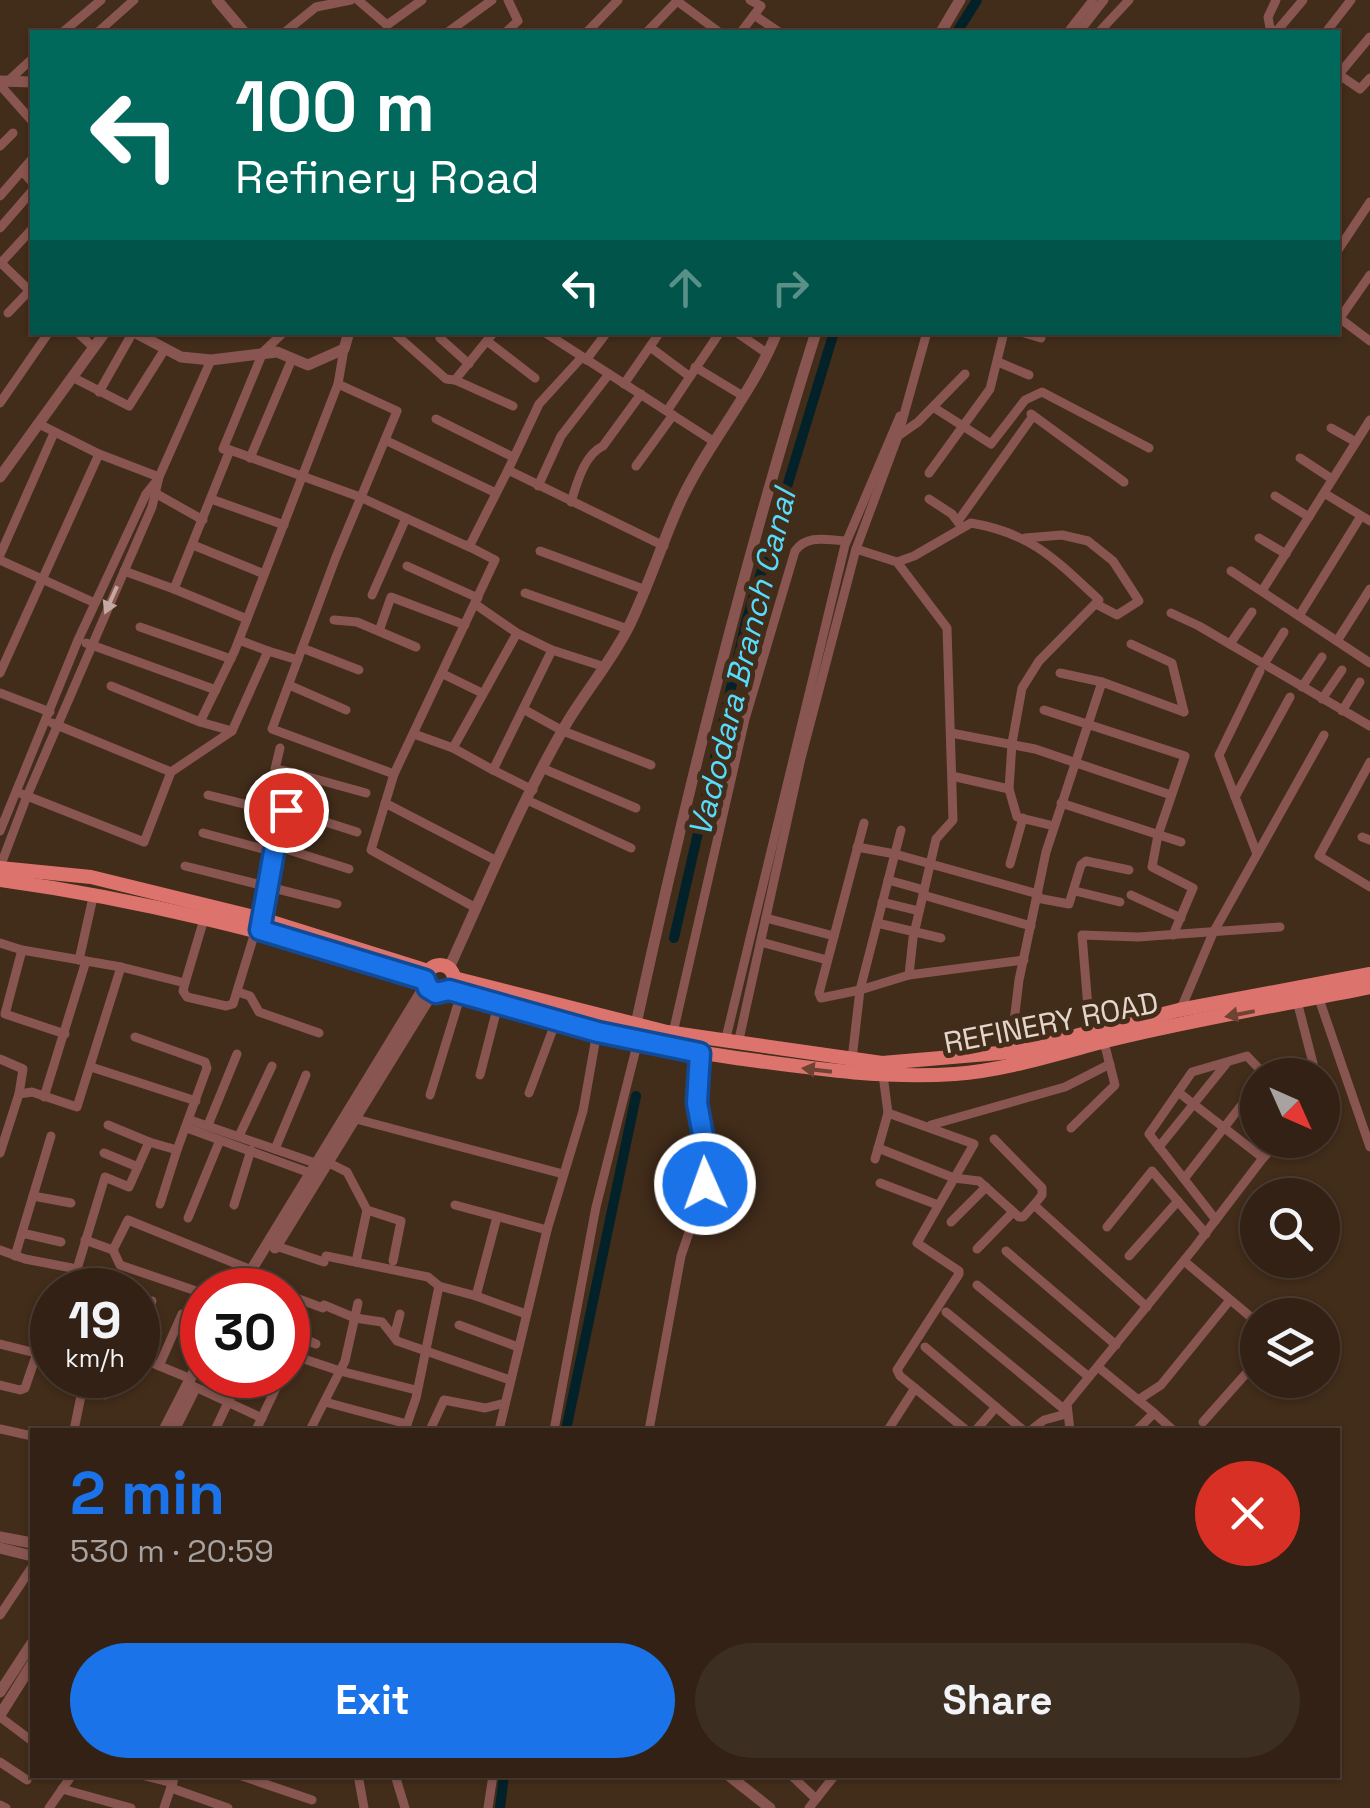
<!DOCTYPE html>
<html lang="en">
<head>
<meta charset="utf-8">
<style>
	:root { --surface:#322114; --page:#3d2e22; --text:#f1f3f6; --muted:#a8a3a0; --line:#4d3e34; --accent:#1a73e8 }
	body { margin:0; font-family:"Space Grotesk",sans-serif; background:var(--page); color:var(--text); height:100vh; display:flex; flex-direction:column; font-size:38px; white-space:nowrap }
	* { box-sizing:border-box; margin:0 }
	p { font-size:32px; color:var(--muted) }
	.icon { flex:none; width:55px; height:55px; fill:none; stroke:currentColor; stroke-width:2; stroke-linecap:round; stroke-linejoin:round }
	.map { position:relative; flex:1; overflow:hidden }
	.panel { position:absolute; left:30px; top:1428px; width:1310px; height:350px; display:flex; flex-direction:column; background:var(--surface); border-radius:0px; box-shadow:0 2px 8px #0004,0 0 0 2px var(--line) }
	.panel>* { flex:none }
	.banner { position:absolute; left:30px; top:30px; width:1310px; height:305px; border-radius:0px; box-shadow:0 2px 8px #0004,0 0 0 2px var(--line); background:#00695c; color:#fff; overflow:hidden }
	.needle { width:65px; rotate:135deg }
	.controls { position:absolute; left:1240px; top:1058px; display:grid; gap:20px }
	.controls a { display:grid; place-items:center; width:100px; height:100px; border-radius:50%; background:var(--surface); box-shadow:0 2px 8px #0004,0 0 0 2px var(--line); font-size:50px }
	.speed { position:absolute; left:30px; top:1268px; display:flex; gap:20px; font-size:50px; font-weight:700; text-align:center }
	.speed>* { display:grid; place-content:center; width:130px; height:130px; border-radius:50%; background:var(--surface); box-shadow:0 2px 8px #0004,0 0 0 2px var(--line); line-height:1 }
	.speed small { font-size:25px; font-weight:400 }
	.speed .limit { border:15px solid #d22; background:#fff; color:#111 }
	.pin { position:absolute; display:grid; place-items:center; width:85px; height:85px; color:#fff; margin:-42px; border:5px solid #fff; border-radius:50%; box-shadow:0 2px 10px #0007 }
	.me { position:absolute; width:110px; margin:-55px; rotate:358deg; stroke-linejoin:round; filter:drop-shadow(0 0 8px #0008) }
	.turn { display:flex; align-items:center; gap:35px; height:210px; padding:0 40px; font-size:45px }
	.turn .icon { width:130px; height:130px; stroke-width:2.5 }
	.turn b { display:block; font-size:70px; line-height:85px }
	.lanes { display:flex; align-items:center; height:95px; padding:0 40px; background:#0003; justify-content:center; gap:50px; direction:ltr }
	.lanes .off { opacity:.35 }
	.round { display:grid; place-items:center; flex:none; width:105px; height:105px; border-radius:52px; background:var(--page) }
	.summary { display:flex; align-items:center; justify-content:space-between; height:170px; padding:0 40px }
	h1 { font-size:60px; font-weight:800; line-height:75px; color:var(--accent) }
	.cta { display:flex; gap:20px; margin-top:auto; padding:20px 40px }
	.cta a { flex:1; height:115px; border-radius:60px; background:var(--accent); color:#fff; font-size:40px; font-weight:800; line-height:115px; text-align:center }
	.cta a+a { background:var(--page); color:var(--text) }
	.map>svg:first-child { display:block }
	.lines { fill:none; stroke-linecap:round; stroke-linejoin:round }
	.canal { stroke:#032128; stroke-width:10 }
	.minor { stroke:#885550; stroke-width:9 }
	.tertiary { stroke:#885550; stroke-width:11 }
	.primary { stroke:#dc746d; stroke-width:14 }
	.oneway { fill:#c4a9a1 }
	.oneway2 { fill:#704233 }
	.route-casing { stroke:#114b97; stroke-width:25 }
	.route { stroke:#1a73e8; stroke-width:18 }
	.labels { text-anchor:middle; stroke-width:10; stroke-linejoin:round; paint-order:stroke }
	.street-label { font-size:30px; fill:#e5d6cc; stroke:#422c1a }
	.water-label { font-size:32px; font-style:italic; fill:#56ddfd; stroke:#422c1a }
</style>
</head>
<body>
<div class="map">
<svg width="1370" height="1808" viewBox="0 0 1370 1808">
	<rect width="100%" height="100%" fill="#422c1a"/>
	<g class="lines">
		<g class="canal">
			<path d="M957 32 977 0"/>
			<path d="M674 938 746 622 834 332"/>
			<path d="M566 1430 636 1096"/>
			<path d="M500 1808 504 1775"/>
		</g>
		<g class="minor">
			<path d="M358 0 387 25 422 0"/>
			<path d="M1276 0 1268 17 1270 28 1276 32"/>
			<path d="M677 1 719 32"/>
			<path d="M754 15 779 32"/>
			<path d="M63 32 101 0"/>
			<path d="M98 32 134 0"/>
			<path d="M285 32 316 7 351 0"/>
			<path d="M448 32 492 0"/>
			<path d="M506 32 518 21 508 0"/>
			<path d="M587 32 618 0"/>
			<path d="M647 32 678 0"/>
			<path d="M741 32 761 6 750 0"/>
			<path d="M1068 32 1093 0"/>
			<path d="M1079 32 1104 0"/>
			<path d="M1099 32 1129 0"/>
			<path d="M1276 32 1303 0"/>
			<path d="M1326 32 1351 0"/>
			<path d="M1338 74 1360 89 1370 78"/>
			<path d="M1339 74 1370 37"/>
			<path d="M8 81 32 59"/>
			<path d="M0 85 32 121"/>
			<path d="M0 146 13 133"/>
			<path d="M22 171 32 182"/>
			<path d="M0 196 32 159"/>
			<path d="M0 228 32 191"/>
			<path d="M1338 250 1370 202"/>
			<path d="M1 263 32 293"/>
			<path d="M0 264 32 229"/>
			<path d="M8 313 31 289"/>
			<path d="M1338 317 1370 341"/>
			<path d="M1340 318 1370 275"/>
			<path d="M77 332 93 347"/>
			<path d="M393 332 446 379 455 380 494 332"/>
			<path d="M444 332 440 338 469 364"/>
			<path d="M544 332 713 441"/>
			<path d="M736 332 768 354"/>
			<path d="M1021 332 1041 338"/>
			<path d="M487 341 535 378"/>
			<path d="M650 347 689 376"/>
			<path d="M582 357 539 404 508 470 664 546"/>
			<path d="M586 360 607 332"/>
			<path d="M998 362 1029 375"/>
			<path d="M695 367 743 396"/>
			<path d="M72 377 129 406 165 349"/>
			<path d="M455 380 513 406"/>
			<path d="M338 384 397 411 336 557 272 729 394 774 371 850 476 908"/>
			<path d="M624 384 660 332"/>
			<path d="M99 392 133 332"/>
			<path d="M0 403 49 332"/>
			<path d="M933 407 991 444 1025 400 1042 392 1149 448"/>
			<path d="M667 411 720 332"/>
			<path d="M1031 414 1124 482"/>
			<path d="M436 419 513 457"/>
			<path d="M39 424 99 454 159 477"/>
			<path d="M1331 428 1356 442"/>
			<path d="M898 436 918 422 965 374"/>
			<path d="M385 440 496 493"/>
			<path d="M230 450 360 497 469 547 508 470"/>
			<path d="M250 458 292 359"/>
			<path d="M1300 458 1332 479"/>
			<path d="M636 466 673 415"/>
			<path d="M929 473 990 389 1004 332"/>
			<path d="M538 486 561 436 609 374"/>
			<path d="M155 493 203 520"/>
			<path d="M1324 493 1370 521"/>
			<path d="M1275 496 1309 517"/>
			<path d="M211 499 284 525"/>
			<path d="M929 499 952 514 961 526"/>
			<path d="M571 502C577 483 584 455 603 446L641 394"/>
			<path d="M958 521 1033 416"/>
			<path d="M1025 538 1062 535 1088 541 1113 561 1139 601 1117 615 1096 604"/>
			<path d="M1259 538 1286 554"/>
			<path d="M193 545 264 574"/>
			<path d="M856 549 897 562 947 628 953 820 936 839 913 938 909 975"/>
			<path d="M540 551 646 590"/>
			<path d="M0 555 54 433"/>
			<path d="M0 560 95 603"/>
			<path d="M897 562 914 556 971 523C1031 533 1055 559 1099 600L1039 661 1022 688 1012 743 1009 789 1017 817 1054 826"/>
			<path d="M407 566 478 598"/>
			<path d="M124 571 174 589"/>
			<path d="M1231 571 1370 663"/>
			<path d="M1262 591 1370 420"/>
			<path d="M525 593 628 629"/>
			<path d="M372 595 406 518"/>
			<path d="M475 604 517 633 552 650"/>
			<path d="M1171 613 1199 626 1370 726"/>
			<path d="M1299 616 1361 516"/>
			<path d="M247 619 174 589 230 450 223 449 263 352 284 332"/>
			<path d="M334 620 357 622 416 647"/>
			<path d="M140 627 231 659"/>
			<path d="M379 631 391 597 465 625"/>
			<path d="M517 633 453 748 493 770 552 650 605 667"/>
			<path d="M239 640 268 651"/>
			<path d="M1337 641 1370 589"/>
			<path d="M86 643 216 690"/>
			<path d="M1131 644 1172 663 1184 712"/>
			<path d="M1230 644 1252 612"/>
			<path d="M302 648 359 670"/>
			<path d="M298 660 268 651 232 731 200 722 235 650 338 384 344 349"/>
			<path d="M1264 664 1284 632"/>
			<path d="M0 673 99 454"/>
			<path d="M1060 673 1102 682"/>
			<path d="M443 674 482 693"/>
			<path d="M289 685 346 710"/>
			<path d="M111 686 200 722"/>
			<path d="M1302 687 1322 657"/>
			<path d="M0 693 50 712"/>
			<path d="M1322 699 1342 670"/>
			<path d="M523 709 563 731 651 765"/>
			<path d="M1044 710 1185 756 1158 835 1152 867 1193 888 1173 935"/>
			<path d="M1342 711 1360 682"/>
			<path d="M951 733 1035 749 1171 795"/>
			<path d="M414 734 453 748"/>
			<path d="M1370 762 1319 856 1370 887"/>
			<path d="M544 769 636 808"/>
			<path d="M493 770 533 790"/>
			<path d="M171 772 232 731"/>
			<path d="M294 773 366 793"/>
			<path d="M394 774 495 560 466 545"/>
			<path d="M952 776 1009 789"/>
			<path d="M22 794 144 842 171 772 52 723"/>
			<path d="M208 795 284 814"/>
			<path d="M1235 797 1290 697"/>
			<path d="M527 800 631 848"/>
			<path d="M385 803 497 861"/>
			<path d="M1061 803 1181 842"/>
			<path d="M285 809 357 832"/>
			<path d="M864 823 819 993 821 998 860 990 909 975 1024 960"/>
			<path d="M0 831 78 640 146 494 158 479"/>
			<path d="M203 833 274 852"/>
			<path d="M1362 837 1370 840"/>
			<path d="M276 846 349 869"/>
			<path d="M857 847 895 854 1038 894"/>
			<path d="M1257 854 1219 755 1260 671"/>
			<path d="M1010 864 1023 818"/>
			<path d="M185 866 337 904"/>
			<path d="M0 867 27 796 152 507 159 477 211 360"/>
			<path d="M888 880 924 890"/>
			<path d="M1075 891 1120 902"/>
			<path d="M923 895 1031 926"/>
			<path d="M1131 895 1181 918"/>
			<path d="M1037 898 1069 904 1081 865 1086 861 1129 870"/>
			<path d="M882 902 919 911"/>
			<path d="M766 918 834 936"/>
			<path d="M262 920 274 852 294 773 275 769 280 748"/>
			<path d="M877 923 941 938"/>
			<path d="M761 942 827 960"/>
			<path d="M0 943 22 950"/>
			<path d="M79 960 94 893"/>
			<path d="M185 983 183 991 187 997 226 1006 233 1004 256 929"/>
			<path d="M238 992 250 996 259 1012 319 1033"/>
			<path d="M1317 993 1370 1147"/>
			<path d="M1297 1001 1316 1075"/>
			<path d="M1180 1011 1213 933 1324 735"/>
			<path d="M1090 1032 1082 935 1138 937 1280 927"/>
			<path d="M673 1033 745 719 795 551C807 534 827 540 846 541"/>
			<path d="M65 1034 5 1014 22 950 121 967 185 983 204 919"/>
			<path d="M725 1042 845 545 900 416"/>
			<path d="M738 1044 801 758 856 549 898 436 927 332"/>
			<path d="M1010 1055 1019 980 1046 852 1102 682 1184 712"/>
			<path d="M0 1059 23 1069 19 1094"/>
			<path d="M852 1059 860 990 901 830"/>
			<path d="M91 1067 196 1101"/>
			<path d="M480 1075 498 1005"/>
			<path d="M883 1075 888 1113 974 1144 917 1243 959 1271V1274L897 1370 900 1376 966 1430"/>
			<path d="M1178 1092 1263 1158"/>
			<path d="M529 1093 556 1021"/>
			<path d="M430 1095 461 994"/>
			<path d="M44 1097 86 961"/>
			<path d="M356 1119 563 1174"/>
			<path d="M190 1120 318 1164"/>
			<path d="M108 1125 149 1142"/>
			<path d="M208 1125 237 1054"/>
			<path d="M931 1125 1065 1087 1110 1064"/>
			<path d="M187 1128 313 1174"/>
			<path d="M1071 1128 1115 1085 1104 1042"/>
			<path d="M239 1136 272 1066"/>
			<path d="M994 1139 1042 1188V1195L1034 1205"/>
			<path d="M1159 1147 1226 1064"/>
			<path d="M878 1148 954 1178 979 1181 1019 1217H1023L1034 1205 1147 1307"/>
			<path d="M275 1149 306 1075"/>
			<path d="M0 1153 19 1094 32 1092 77 1107 121 967"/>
			<path d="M104 1153 138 1167"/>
			<path d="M875 1159 888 1113"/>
			<path d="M323 1160 347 1172 367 1210 401 1221 393 1261"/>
			<path d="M1184 1179 1258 1084"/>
			<path d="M880 1183 938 1205"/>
			<path d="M33 1196 71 1203"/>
			<path d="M160 1204 177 1150"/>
			<path d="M234 1205 251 1150"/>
			<path d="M455 1205 547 1230"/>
			<path d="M188 1218 220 1140"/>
			<path d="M1216 1220 1149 1134 1192 1072 1247 1056 1265 1075"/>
			<path d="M951 1222 986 1187"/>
			<path d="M1107 1227 1152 1171 1206 1234"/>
			<path d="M22 1233 61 1242"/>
			<path d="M85 1240 113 1250 128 1220 259 1273"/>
			<path d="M276 1246 324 1262"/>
			<path d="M977 1249 1013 1212"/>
			<path d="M0 1250 25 1259 77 1269 79 1290"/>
			<path d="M113 1250 120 1265 202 1293"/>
			<path d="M1006 1251 1116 1345"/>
			<path d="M15 1256 51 1136"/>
			<path d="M326 1256 428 1277 439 1286"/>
			<path d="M1129 1256 1178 1201"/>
			<path d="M1184 1261 1258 1323"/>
			<path d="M356 1262 367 1210"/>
			<path d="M77 1269 105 1177 129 1187 149 1142 177 1150 207 1068 205 1062 135 1037"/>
			<path d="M254 1281 276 1290"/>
			<path d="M977 1285 1089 1377"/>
			<path d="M288 1295 323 1308"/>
			<path d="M476 1296 526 1314"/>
			<path d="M324 1305 355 1318 382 1322 394 1337"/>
			<path d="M946 1312 1065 1410"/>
			<path d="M400 1314 394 1337 397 1341 510 1380"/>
			<path d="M459 1325 518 1347"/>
			<path d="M288 1332 316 1344"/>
			<path d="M138 1334 152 1301"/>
			<path d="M0 1344 52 1357"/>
			<path d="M925 1347 1023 1430"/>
			<path d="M138 1357 191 1379"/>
			<path d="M288 1364 298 1357 340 1371 416 1390"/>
			<path d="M159 1366 182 1314"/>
			<path d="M1098 1367 1154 1413 1137 1430"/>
			<path d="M0 1385 20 1390 25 1388 37 1353"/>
			<path d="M191 1385 262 1418"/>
			<path d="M105 1395 114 1375"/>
			<path d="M1138 1400 1161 1385 1230 1300"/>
			<path d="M325 1402 407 1424"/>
			<path d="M1154 1413 1173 1430"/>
			<path d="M1203 1422 1258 1360"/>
			<path d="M0 1429 32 1436"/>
			<path d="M74 1430 82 1391 77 1375"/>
			<path d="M215 1430 241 1375"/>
			<path d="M256 1430 282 1375"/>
			<path d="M310 1430 345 1361 358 1303"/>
			<path d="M405 1430 416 1398 439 1286 476 1296 497 1217"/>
			<path d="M430 1430 444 1400 485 1408 505 1403"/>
			<path d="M499 1430 547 1230 583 1111 600 1015"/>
			<path d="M554 1430 596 1207 638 1041"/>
			<path d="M649 1430 681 1256 705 1185 707 1157 697 1103 701 1053"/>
			<path d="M888 1430 915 1388"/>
			<path d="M976 1430 996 1407"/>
			<path d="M1031 1430 1044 1420 1066 1414"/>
			<path d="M1070 1430 1067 1404 1195 1247 1263 1158 1281 1140"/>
			<path d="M0 1615 32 1567"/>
			<path d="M0 1717 32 1741"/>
			<path d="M0 1762 27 1780"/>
			<path d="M141 1775 173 1783"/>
			<path d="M239 1775 312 1800"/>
			<path d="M358 1775 364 1808"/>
			<path d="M395 1775 405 1808"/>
			<path d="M791 1775 816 1799"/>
			<path d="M171 1788 228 1808"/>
			<path d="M62 1789 131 1808"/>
			<path d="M0 1805 6 1808"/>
			<path d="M49 1808 72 1775"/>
			<path d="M164 1808 175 1775"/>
			<path d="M488 1808 493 1775"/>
			<path d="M809 1808 835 1775"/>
		</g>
		<g class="tertiary">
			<path d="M217 0 244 32"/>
			<path d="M941 32 960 0"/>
			<path d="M0 81 32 82"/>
			<path d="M134 332 181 357 211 360 277 352 308 365 344 349 349 332"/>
			<path d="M0 477 105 332"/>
			<path d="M449 968C487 885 522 799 568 721 588 688 613 659 630 624 648 587 660 549 676 512 703 448 752 396 777 332"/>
			<path d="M636 1024C687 791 744 560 816 332"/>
			<path d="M275 1248 433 992"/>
			<path d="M239 1290 426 984"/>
			<path d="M164 1430 202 1356"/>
			<path d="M174 1430 194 1390"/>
			<path d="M0 1537 32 1543"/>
			<path d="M0 1548 32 1556"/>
			<path d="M0 1692 32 1643"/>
			<path d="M0 1715 32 1664"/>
			<path d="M728 1775 770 1808"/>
		</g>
		<g class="primary">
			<path d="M0 868 91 877 262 919 428 971"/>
			<path d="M0 880C145 900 275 934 415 976"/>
			<circle cx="440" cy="979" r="14"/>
			<path d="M454 978 667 1032 882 1063 1011 1052 1179 1010 1370 974"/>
			<path d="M449 990C544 1019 638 1044 736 1058 810 1068 880 1079 955 1074 1010 1070 1064 1051 1118 1038 1201 1018 1286 1004 1370 987"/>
		</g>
	</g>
	<defs><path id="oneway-solid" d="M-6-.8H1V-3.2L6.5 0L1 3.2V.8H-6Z" transform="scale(2.5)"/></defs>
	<use class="oneway" href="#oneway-solid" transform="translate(111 600) rotate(114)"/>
	<g class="oneway2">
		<use href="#oneway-solid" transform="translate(1240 1014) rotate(169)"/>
		<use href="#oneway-solid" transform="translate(817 1070) rotate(-173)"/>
	</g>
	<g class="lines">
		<defs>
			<path id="route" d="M286 810 274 852 260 930 425 980 428 988 436 993 449 990 598 1032 700 1053 697 1103 707 1157 705 1184"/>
		</defs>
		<use href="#route" class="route-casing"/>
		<use href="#route" class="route"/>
	</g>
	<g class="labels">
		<g class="street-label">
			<text transform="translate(1051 1023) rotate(-11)" y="10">REFINERY ROAD</text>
		</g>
		<g class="water-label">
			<text transform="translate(742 663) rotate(-76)" y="11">Vadodara Branch Canal</text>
		</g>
	</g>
</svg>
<div class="controls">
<a><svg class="needle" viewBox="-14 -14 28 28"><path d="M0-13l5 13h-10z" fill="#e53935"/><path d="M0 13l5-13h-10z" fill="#a8a3a0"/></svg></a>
<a><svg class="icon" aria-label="search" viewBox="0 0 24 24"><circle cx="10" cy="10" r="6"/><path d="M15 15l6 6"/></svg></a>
<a><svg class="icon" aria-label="layers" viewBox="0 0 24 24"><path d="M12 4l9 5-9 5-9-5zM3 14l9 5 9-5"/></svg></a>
</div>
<div class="speed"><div>19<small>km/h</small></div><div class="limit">30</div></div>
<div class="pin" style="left:286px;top:810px;background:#d93025"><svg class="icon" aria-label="arrive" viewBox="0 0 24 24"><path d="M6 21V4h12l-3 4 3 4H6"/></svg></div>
<svg class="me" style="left:705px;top:1184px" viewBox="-20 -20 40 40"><circle r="17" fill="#1a73e8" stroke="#fff" stroke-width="3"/><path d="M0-11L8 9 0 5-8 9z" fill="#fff"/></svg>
<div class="banner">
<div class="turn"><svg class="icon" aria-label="left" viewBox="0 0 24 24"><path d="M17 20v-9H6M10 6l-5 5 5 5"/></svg><div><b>100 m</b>Refinery Road</div></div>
<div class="lanes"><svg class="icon" aria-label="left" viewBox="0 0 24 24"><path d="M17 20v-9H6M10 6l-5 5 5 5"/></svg><svg class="icon off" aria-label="ahead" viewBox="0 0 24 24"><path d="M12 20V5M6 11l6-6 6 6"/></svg><svg class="icon off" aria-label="right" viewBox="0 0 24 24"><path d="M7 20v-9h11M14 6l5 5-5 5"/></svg></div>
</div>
<section class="panel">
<div class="summary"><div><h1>2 min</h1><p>530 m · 20:59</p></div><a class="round" style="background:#d93025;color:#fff"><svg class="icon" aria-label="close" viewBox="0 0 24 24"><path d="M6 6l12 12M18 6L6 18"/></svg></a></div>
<div class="cta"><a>Exit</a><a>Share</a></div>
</section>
</div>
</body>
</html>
